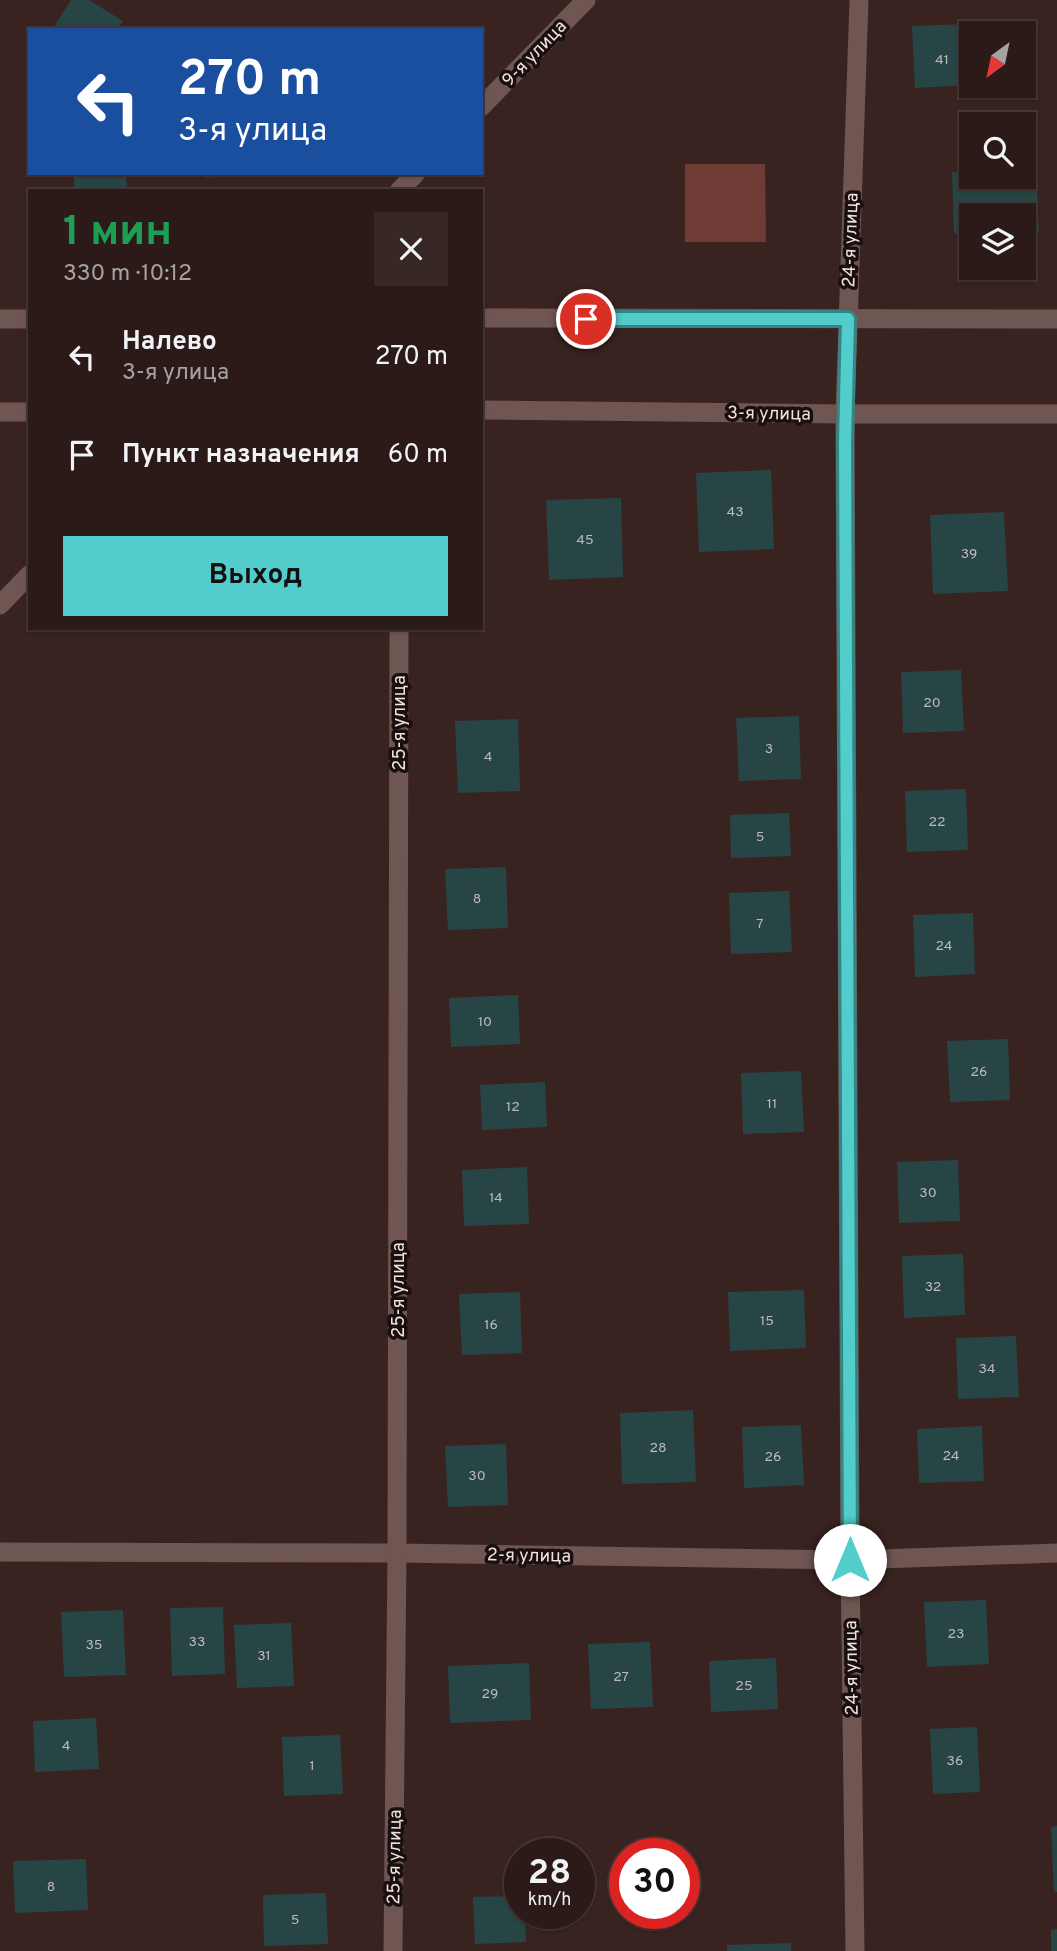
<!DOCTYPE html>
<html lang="ru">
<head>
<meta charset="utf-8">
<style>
	:root { --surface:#2b1a18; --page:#372725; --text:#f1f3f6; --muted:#a6a1a2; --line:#473837; --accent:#52cdcc }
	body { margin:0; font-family:Overpass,sans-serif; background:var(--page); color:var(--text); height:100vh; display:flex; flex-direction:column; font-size:26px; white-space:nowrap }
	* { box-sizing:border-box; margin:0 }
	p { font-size:23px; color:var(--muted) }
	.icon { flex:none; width:38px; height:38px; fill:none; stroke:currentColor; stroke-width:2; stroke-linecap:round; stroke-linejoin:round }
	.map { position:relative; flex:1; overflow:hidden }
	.side { position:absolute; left:28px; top:189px; width:455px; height:441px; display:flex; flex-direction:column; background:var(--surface); border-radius:0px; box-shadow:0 2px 5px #0004,0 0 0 2px var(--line) }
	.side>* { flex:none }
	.banner { position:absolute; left:28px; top:28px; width:455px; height:147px; border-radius:0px; box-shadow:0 2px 5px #0004,0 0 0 2px var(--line); background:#1a4fa0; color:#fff; overflow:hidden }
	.needle { width:46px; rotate:213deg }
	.tools { position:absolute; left:959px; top:21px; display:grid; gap:14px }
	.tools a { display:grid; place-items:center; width:77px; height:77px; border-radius:0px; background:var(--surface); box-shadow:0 2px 5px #0004,0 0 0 2px var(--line); font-size:35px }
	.speed { position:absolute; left:504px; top:1838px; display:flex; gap:14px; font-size:35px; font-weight:700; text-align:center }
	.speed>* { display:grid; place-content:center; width:91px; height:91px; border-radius:50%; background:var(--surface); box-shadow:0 2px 5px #0004,0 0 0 2px var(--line); line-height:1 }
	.speed small { font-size:18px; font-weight:400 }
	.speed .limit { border:10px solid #d22; background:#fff; color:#111 }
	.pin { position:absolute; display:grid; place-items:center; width:60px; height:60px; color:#fff; margin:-30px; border:4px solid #fff; border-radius:50%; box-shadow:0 2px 7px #0007 }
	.me { position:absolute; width:77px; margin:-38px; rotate:0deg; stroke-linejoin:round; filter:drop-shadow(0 0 5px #0008) }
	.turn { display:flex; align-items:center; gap:24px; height:147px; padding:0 35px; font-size:32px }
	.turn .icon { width:91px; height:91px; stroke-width:2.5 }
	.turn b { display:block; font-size:49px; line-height:60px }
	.round { display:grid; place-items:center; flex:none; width:74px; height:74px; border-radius:0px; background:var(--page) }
	.overview { display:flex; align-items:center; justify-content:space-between; height:119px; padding:0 35px }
	h1 { font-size:42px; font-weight:700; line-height:52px; color:#1e9e55 }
	.cta { display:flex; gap:14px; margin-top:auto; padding:14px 35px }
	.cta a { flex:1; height:80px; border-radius:0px; background:var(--accent); color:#111; font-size:28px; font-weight:700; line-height:80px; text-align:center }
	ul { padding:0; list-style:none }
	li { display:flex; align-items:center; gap:21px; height:98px; padding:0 35px }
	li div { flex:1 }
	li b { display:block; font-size:26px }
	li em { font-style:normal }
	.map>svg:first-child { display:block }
	.green { fill:#6f3b35 }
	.building { fill:#284545 }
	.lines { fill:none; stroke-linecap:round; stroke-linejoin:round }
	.minor { stroke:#6f5652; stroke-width:19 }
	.route-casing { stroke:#358585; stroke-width:18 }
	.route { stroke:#52cdcc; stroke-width:12 }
	.labels { text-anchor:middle; stroke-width:7; stroke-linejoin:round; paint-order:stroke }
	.number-label { font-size:14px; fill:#bfbab8 }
	.street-label { font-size:18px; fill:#f1e1df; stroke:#190f0e }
</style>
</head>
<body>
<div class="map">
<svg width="1057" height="1951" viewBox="0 0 1057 1951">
	<rect width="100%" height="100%" fill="#392320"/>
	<path class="green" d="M685 164H765L766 242H685Z"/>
	<g class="building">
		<path d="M71 0H89L123 21 117 30H52Z"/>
		<path d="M996 23 997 33H971V85L915 88 912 26Z"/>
		<path d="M1024 169H1036L1039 231H1024V215H971V233L954 234 952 172 971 171V177H1024Z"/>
		<path d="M205 173H261V175L205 178Z"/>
		<path d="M126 174 127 191H74V176Z"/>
		<path d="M771 470 774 549 699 552 696 473Z"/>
		<path d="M621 498 623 577 549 580 546 500Z"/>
		<path d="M1004 512 1008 591 933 594 930 515Z"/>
		<path d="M961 670 964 731 903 733 901 672Z"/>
		<path d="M799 716 801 779 739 781 736 718Z"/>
		<path d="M518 719 520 791 458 793 455 721Z"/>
		<path d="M966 789 968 850 907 852 905 791Z"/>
		<path d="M789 813 791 856 731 858 730 815Z"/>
		<path d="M506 867 508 928 448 930 445 869Z"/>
		<path d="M789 891 792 952 731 954 729 893Z"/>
		<path d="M973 913 975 974 915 977 913 915Z"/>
		<path d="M518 995 520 1044 451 1047 449 998Z"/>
		<path d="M1008 1039 1010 1100 950 1102 947 1041Z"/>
		<path d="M801 1071 804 1132 743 1134 741 1073Z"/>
		<path d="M545 1082 547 1127 482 1130 480 1085Z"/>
		<path d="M958 1160 960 1221 899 1223 897 1162Z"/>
		<path d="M527 1167 529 1224 464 1226 462 1170Z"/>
		<path d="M963 1254 965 1315 904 1318 902 1256Z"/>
		<path d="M804 1290 806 1348 730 1351 728 1292Z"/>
		<path d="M520 1292 522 1353 462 1355 459 1294Z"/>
		<path d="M1016 1336 1019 1397 958 1399 956 1338Z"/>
		<path d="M693 1410 696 1482 622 1484 620 1413Z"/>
		<path d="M801 1425 804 1485 744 1488 742 1427Z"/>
		<path d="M982 1426 984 1481 919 1483 917 1429Z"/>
		<path d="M506 1444 508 1505 448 1507 445 1446Z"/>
		<path d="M986 1600 989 1664 927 1667 924 1602Z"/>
		<path d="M223 1607 225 1674 172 1676 170 1608Z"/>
		<path d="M123 1610 126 1675 64 1677 61 1612Z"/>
		<path d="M291 1623 294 1686 237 1688 234 1625Z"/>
		<path d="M650 1642 653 1707 591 1709 588 1644Z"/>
		<path d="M776 1658 778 1709 711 1712 709 1661Z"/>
		<path d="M529 1663 531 1720 450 1723 448 1666Z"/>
		<path d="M96 1718 99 1769 35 1772 33 1721Z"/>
		<path d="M977 1727 980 1792 933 1794 930 1729Z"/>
		<path d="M340 1735 343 1794 284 1796 282 1737Z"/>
		<path d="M1057 1826V1892H1054L1051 1827Z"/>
		<path d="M86 1859 88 1910 15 1913 13 1861Z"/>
		<path d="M326 1893 328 1944 264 1946 263 1895Z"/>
		<path d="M520 1896V1913H525L526 1942 475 1944 473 1897Z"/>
		<path d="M1057 1929V1951H1051V1930Z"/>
		<path d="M791 1943V1951H727V1945Z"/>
	</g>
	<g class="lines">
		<g class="minor">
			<path d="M481 107 586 0"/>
			<path d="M399 191 416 173"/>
			<path d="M481 318 1057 319"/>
			<path d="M0 319H30"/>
			<path d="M481 410 845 414H1057"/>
			<path d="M0 412H30"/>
			<path d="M0 605 30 574"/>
			<path d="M0 1552 397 1553 850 1560 1057 1553"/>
			<path d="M393 1951 397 1553 399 628"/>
			<path d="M855 1951 850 1560 845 414 859 0"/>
		</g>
	</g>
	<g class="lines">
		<defs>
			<path id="route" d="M586 319H848L845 442 850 1560"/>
		</defs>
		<use href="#route" class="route-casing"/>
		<use href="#route" class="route"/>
	</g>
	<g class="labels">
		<g class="number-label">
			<text x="942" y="64">41</text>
			<text x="735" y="516">43</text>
			<text x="585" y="544">45</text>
			<text x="969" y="558">39</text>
			<text x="932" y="707">20</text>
			<text x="769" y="753">3</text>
			<text x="488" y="761">4</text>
			<text x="937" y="826">22</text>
			<text x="760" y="841">5</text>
			<text x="477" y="903">8</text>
			<text x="760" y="928">7</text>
			<text x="944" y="950">24</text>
			<text x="485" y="1026">10</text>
			<text x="979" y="1076">26</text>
			<text x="772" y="1108">11</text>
			<text x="513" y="1111">12</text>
			<text x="928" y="1197">30</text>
			<text x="496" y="1202">14</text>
			<text x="933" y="1291">32</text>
			<text x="767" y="1325">15</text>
			<text x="491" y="1329">16</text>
			<text x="987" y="1373">34</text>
			<text x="658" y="1452">28</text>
			<text x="951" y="1460">24</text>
			<text x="773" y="1461">26</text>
			<text x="477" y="1480">30</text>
			<text x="956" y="1638">23</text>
			<text x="197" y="1646">33</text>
			<text x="94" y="1649">35</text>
			<text x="264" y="1660">31</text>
			<text x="621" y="1681">27</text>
			<text x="744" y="1690">25</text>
			<text x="490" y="1698">29</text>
			<text x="66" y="1750">4</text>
			<text x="955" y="1765">36</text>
			<text x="312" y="1770">1</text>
			<text x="51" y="1891">8</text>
			<text x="295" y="1924">5</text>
		</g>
		<g class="street-label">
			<text transform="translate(534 53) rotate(-46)" y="6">9-я улица</text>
			<text transform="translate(850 240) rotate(-88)" y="6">24-я улица</text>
			<text transform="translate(769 413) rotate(1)" y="6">3-я улица</text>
			<text transform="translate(399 723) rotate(-90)" y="6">25-я улица</text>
			<text transform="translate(398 1290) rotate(-90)" y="6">25-я улица</text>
			<text transform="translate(529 1555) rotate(1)" y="6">2-я улица</text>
			<text transform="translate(851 1668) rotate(-91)" y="6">24-я улица</text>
			<text transform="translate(394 1857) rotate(-89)" y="6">25-я улица</text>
		</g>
	</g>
</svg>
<div class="tools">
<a><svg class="needle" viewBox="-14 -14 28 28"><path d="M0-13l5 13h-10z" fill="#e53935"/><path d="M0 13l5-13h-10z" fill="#a6a1a2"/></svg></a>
<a><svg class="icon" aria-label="search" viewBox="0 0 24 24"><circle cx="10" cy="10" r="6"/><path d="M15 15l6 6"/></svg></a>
<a><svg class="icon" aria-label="layers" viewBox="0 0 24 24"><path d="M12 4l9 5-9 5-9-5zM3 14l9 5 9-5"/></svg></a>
</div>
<div class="speed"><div>28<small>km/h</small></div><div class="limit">30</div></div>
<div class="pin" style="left:586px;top:319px;background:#d93025"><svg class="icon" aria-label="arrive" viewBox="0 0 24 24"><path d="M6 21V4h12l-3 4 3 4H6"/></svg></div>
<svg class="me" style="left:850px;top:1560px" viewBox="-20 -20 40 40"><circle r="19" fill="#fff"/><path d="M0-13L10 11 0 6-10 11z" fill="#52cdcc"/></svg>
<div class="banner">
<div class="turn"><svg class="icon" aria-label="left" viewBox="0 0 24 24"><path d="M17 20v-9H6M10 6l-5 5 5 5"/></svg><div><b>270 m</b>3-я улица</div></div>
</div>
<section class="side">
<div class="overview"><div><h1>1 мин</h1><p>330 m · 10:12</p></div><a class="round"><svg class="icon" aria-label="close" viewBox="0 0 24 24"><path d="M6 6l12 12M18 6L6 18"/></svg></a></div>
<ul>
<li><svg class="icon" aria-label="left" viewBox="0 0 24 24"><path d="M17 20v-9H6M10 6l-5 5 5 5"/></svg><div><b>Налево</b><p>3-я улица</p></div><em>270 m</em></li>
<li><svg class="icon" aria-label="arrive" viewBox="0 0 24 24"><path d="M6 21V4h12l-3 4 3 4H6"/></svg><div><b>Пункт назначения</b></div><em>60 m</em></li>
</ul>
<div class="cta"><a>Выход</a></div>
</section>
</div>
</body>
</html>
